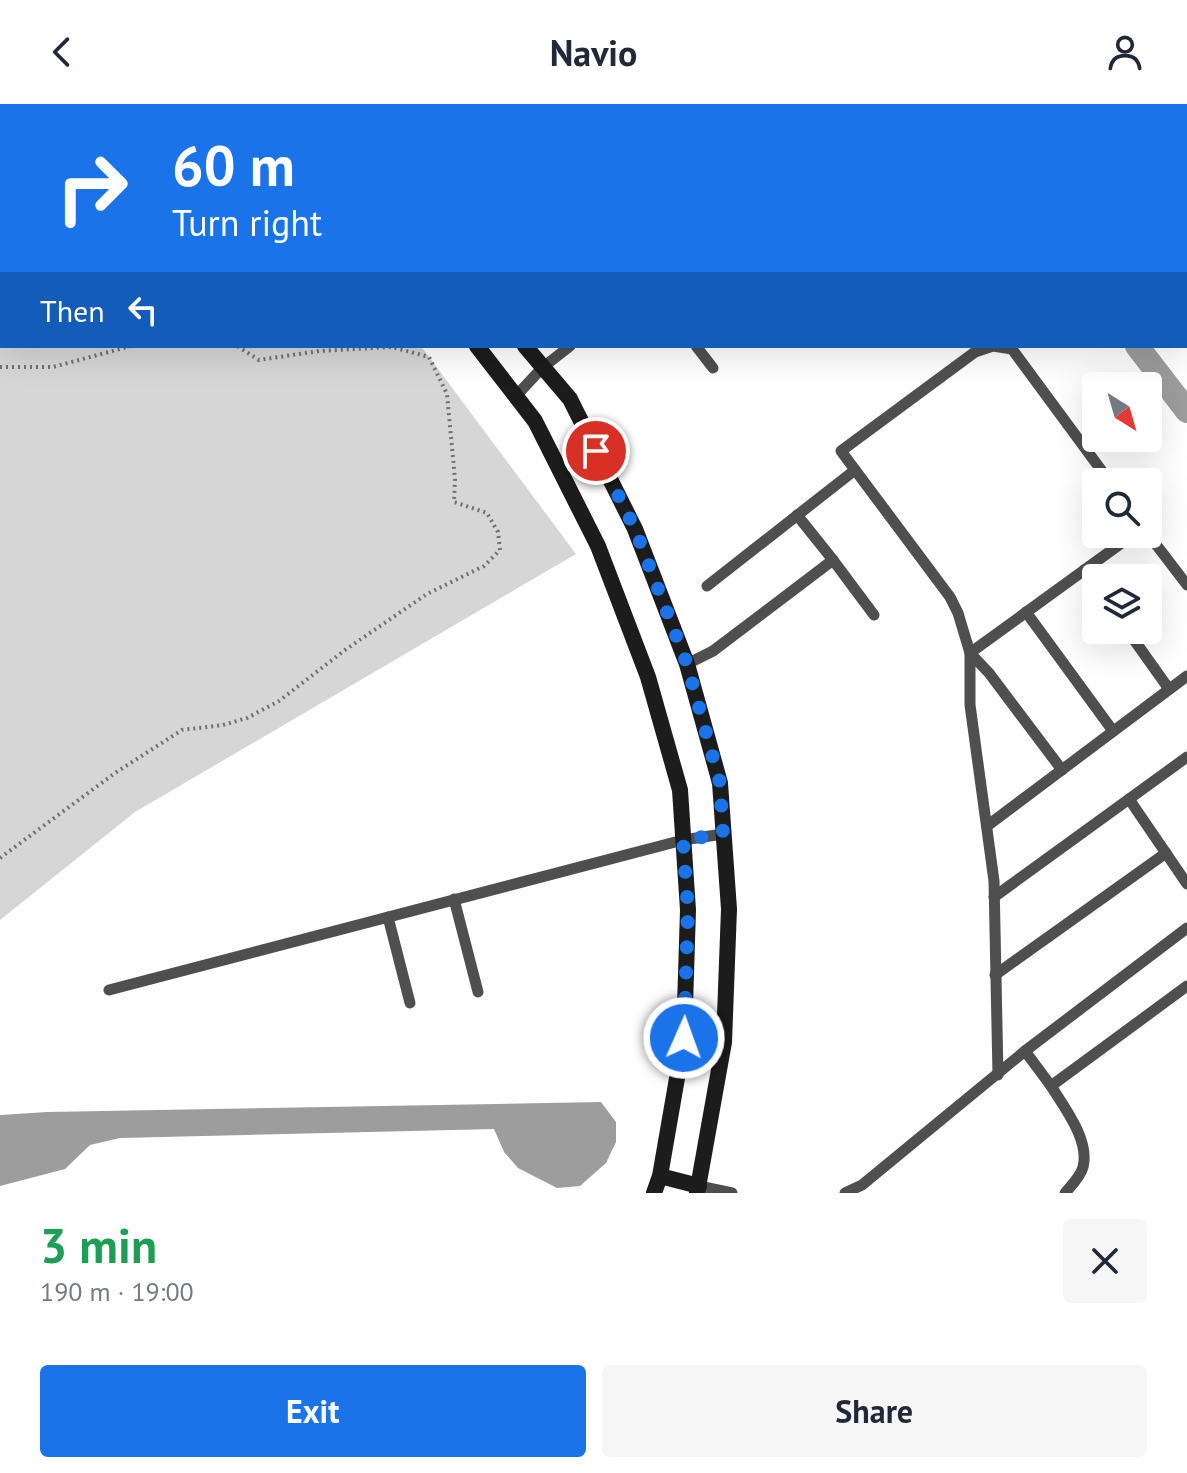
<!DOCTYPE html>
<html lang="en">
<head>
<meta charset="utf-8">
<style>
	:root { --surface:#fff; --page:#f6f6f7; --text:#1f2937; --muted:#747a83; --accent:#1a73e8 }
	body { margin:0; font-family:"PT Sans",sans-serif; background:var(--page); color:var(--text); height:100vh; display:flex; flex-direction:column; font-size:30px; white-space:nowrap }
	* { box-sizing:border-box; margin:0 }
	p { font-size:26px; color:var(--muted) }
	.icon { flex:none; width:44px; height:44px; fill:none; stroke:currentColor; stroke-width:2; stroke-linecap:round; stroke-linejoin:round }
	.map { position:relative; height:1089px; overflow:hidden }
	.side { display:flex; flex-direction:column; background:var(--surface); flex:1 }
	.side>* { flex:none }
	.banner { position:absolute; left:0px; top:0px; width:1188px; height:244px; box-shadow:0 8px 32px #0002; background:#1a73e8; color:#fff; overflow:hidden }
	.needle { width:52px; rotate:143deg }
	.buttons { position:absolute; left:1082px; top:268px; display:grid; gap:16px }
	.buttons a { display:grid; place-items:center; width:80px; height:80px; border-radius:8px; background:var(--surface); box-shadow:0 8px 32px #0002; font-size:40px }
	.pin { position:absolute; display:grid; place-items:center; width:68px; height:68px; color:#fff; margin:-34px; border:4px solid #fff; border-radius:50%; box-shadow:0 2px 8px #0007 }
	.me { position:absolute; width:88px; margin:-44px; rotate:2deg; stroke-linejoin:round; filter:drop-shadow(0 0 6px #0008) }
	.turn { display:flex; align-items:center; gap:28px; height:168px; padding:0 40px; font-size:36px }
	.turn .icon { width:104px; height:104px; stroke-width:2.5 }
	.turn b { display:block; font-size:56px; line-height:68px }
	.then { display:flex; align-items:center; height:76px; padding:0 40px; background:#0003; gap:16px; font-size:30px }
	.round { display:grid; place-items:center; flex:none; width:84px; height:84px; border-radius:8px; background:var(--page) }
	.overview { display:flex; align-items:center; justify-content:space-between; height:136px; padding:0 40px }
	h1 { font-size:48px; font-weight:700; line-height:60px; color:#1e9e55 }
	.action { display:flex; gap:16px; margin-top:auto; padding:16px 40px }
	.action a { flex:1; height:92px; border-radius:8px; background:var(--accent); color:#fff; font-size:32px; font-weight:700; line-height:92px; text-align:center }
	.action a+a { background:var(--page); color:var(--text) }
	header { display:flex; justify-content:space-between; align-items:center; height:104px; padding:0 40px; background:var(--surface); font-size:36px; font-weight:700 }
	.map>svg:first-child { display:block }
	.green { fill:#d6d6d6 }
	.water { fill:#9d9d9d }
	.lines { fill:none; stroke-linecap:round; stroke-linejoin:round }
	.canal { stroke:#9d9d9d; stroke-width:24 }
	.path { stroke:#717171; stroke-width:4; stroke-dasharray:2 4; stroke-linecap:butt }
	.lane { stroke:#4f4f4f; stroke-width:11 }
	.secondary { stroke:#1c1c1c; stroke-width:16 }
	.route { stroke:#1a73e8; stroke-width:14; stroke-dasharray:0 25.2 }
</style>
</head>
<body>
<header><svg class="icon" aria-label="back" viewBox="0 0 24 24"><path d="M15 5l-7 7 7 7"/></svg>Navio<svg class="icon" aria-label="person" viewBox="0 0 24 24"><circle cx="12" cy="8" r="4"/><path d="M4 21q1-7 8-7t8 7"/></svg></header>
<div class="map">
<svg width="1187" height="1089" viewBox="0 0 1187 1089">
	<rect width="100%" height="100%" fill="#fff"/>
	<path class="green" d="M0 234H2V242H421L576 450 135 708 0 816Z"/>
	<path class="water" d="M601 998 616 1018V1038L606 1059 580 1082 557 1084 518 1064 504 1048 494 1025 120 1034 90 1041 65 1065 0 1082V1011L47 1008Z"/>
	<g class="lines">
		<g class="canal">
			<path d="M949 0 951 2"/>
			<path d="M1137 242 1187 307"/>
		</g>
		<g class="path">
			<path d="M0 263H53L131 242"/>
			<path d="M0 754 115 669 182 626 223 621 247 614 279 597 345 546 427 490 484 462 500 446 498 428 487 409 454 398 455 375 447 290 429 253 392 243 319 247 259 256 237 242"/>
		</g>
		<g class="lane">
			<path d="M216 0 218 2"/>
			<path d="M1081 2 1084 0"/>
			<path d="M1186 24 1187 23"/>
			<path d="M0 127 2 126"/>
			<path d="M696 242 713 264"/>
			<path d="M516 292 542 264 570 242"/>
			<path d="M797 411 833 456"/>
			<path d="M1148 430 1187 481"/>
			<path d="M1084 466 1096 483"/>
			<path d="M707 482 855 366"/>
			<path d="M1026 508 1113 627"/>
			<path d="M1127 526 1169 585"/>
			<path d="M687 560 713 547 833 456 874 511"/>
			<path d="M1062 666 989 569 970 549 1134 430"/>
			<path d="M1129 695 1187 780"/>
			<path d="M987 722 1187 572"/>
			<path d="M994 793 1187 653"/>
			<path d="M454 795 478 888"/>
			<path d="M388 813 410 899"/>
			<path d="M995 871 1166 749"/>
			<path d="M109 886 683 736 723 730"/>
			<path d="M1025 947 1187 824"/>
			<path d="M998 971 994 777 970 601V549L958 509 950 493 841 347 975 248 993 242 1012 245 1110 378"/>
			<path d="M699 1082 732 1089"/>
			<path d="M845 1089 862 1081 1025 947 1051 982"/>
			<path d="M1065 1089C1071 1082 1081 1072 1083 1063 1090 1036 1064 1003 1051 982L1187 882"/>
		</g>
		<g class="secondary">
			<path d="M291 0 292 2"/>
			<path d="M341 0 342 2"/>
			<path d="M477 242 535 317 598 442 648 573 680 686 688 806 684 934 660 1072 654 1089"/>
			<path d="M525 242 570 295 635 425 687 560 720 679 729 805 724 938 697 1089"/>
			<path d="M660 1072 699 1082"/>
		</g>
	</g>
	<g class="lines">
		<path class="route" d="M596 347 635 425 687 560 720 679 723 730 683 736 688 806 684 934"/>
	</g>
</svg>
<div class="buttons">
<a><svg class="needle" viewBox="-14 -14 28 28"><path d="M0-13l5 13h-10z" fill="#e53935"/><path d="M0 13l5-13h-10z" fill="#747a83"/></svg></a>
<a><svg class="icon" aria-label="search" viewBox="0 0 24 24"><circle cx="10" cy="10" r="6"/><path d="M15 15l6 6"/></svg></a>
<a><svg class="icon" aria-label="layers" viewBox="0 0 24 24"><path d="M12 4l9 5-9 5-9-5zM3 14l9 5 9-5"/></svg></a>
</div>
<div class="pin" style="left:596px;top:347px;background:#d93025"><svg class="icon" aria-label="arrive" viewBox="0 0 24 24"><path d="M6 21V4h12l-3 4 3 4H6"/></svg></div>
<svg class="me" style="left:684px;top:934px" viewBox="-20 -20 40 40"><circle r="17" fill="#1a73e8" stroke="#fff" stroke-width="3"/><path d="M0-11L8 9 0 5-8 9z" fill="#fff"/></svg>
<div class="banner">
<div class="turn"><svg class="icon" aria-label="right" viewBox="0 0 24 24"><path d="M7 20v-9h11M14 6l5 5-5 5"/></svg><div><b>60 m</b>Turn right</div></div>
<div class="then">Then<svg class="icon" aria-label="left" viewBox="0 0 24 24"><path d="M17 20v-9H6M10 6l-5 5 5 5"/></svg></div>
</div>
</div>
<section class="side">
<div class="overview"><div><h1>3 min</h1><p>190 m · 19:00</p></div><a class="round"><svg class="icon" aria-label="close" viewBox="0 0 24 24"><path d="M6 6l12 12M18 6L6 18"/></svg></a></div>
<div class="action"><a>Exit</a><a>Share</a></div>
</section>
</body>
</html>
